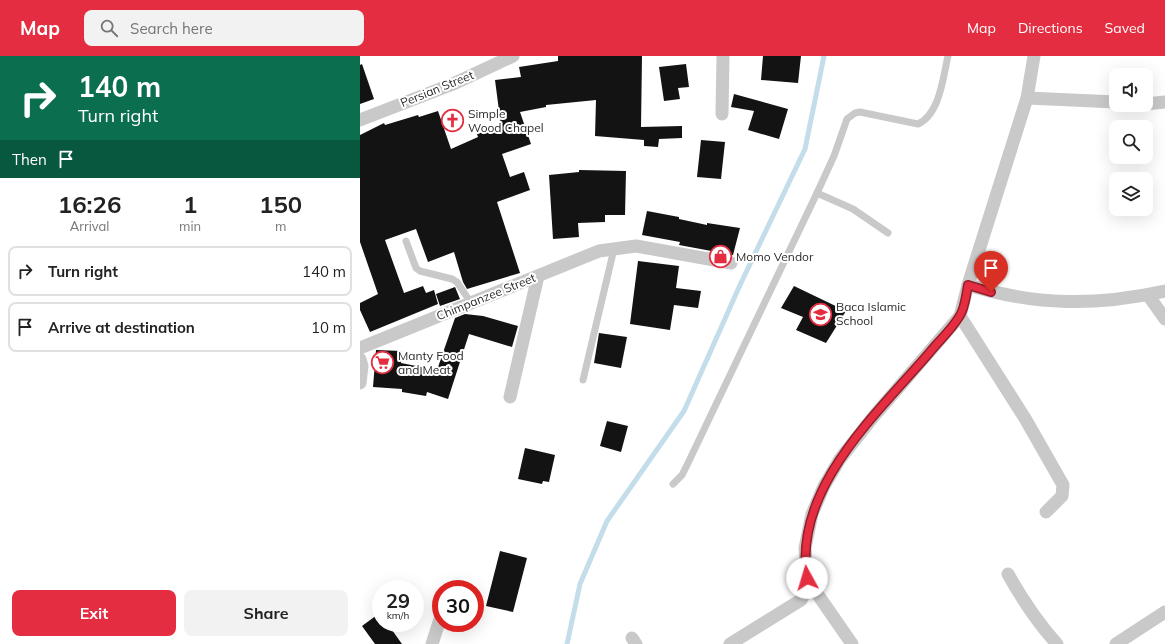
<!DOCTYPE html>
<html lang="en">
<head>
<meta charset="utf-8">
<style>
	:root { --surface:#fff; --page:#f2f2f2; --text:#222; --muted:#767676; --line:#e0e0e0; --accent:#e42d40 }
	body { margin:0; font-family:Mulish,sans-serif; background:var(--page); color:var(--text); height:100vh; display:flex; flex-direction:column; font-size:15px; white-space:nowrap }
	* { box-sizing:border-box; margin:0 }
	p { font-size:13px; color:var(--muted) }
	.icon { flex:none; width:22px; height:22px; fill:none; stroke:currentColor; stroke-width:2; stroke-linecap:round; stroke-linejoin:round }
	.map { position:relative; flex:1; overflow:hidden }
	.side { display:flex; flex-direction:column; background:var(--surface); width:360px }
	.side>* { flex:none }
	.guide { background:#0b6e4f; color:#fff; overflow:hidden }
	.buttons { position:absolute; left:749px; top:12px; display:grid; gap:8px }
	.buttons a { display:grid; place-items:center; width:44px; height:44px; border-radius:8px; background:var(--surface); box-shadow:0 4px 16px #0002; font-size:20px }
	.speed { position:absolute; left:12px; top:524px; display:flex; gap:8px; font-size:20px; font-weight:700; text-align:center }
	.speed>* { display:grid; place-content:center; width:52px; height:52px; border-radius:50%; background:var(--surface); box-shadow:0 4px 16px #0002; line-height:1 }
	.speed small { font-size:10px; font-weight:400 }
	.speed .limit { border:6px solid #d22; background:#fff; color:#111 }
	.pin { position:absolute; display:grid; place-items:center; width:34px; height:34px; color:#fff; margin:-41px -17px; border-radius:50% 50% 50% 0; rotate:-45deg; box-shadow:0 0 4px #0007 }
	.pin .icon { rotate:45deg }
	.me { position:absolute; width:44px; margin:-22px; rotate:354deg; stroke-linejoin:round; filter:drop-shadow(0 0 3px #0008) }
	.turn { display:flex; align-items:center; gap:14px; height:84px; padding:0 12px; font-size:18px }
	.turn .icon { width:52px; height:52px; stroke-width:2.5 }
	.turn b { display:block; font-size:28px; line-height:34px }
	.then { display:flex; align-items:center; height:38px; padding:0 12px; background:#0003; gap:8px; font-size:15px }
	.eta { display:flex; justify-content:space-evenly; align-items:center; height:68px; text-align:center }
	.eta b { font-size:24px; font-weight:700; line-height:28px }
	.primary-button { display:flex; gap:8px; margin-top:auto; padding:8px 12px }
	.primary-button a { flex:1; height:46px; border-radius:8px; background:var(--accent); color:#fff; font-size:16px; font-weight:700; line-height:46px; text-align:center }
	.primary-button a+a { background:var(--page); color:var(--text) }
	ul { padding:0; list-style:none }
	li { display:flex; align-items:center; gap:12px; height:50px; margin:0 8px 6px; padding:0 4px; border:2px solid var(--line); border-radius:8px }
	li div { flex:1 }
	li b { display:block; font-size:15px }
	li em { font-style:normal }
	header { display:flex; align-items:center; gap:24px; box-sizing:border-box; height:56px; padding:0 20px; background:var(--accent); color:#fff }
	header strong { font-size:19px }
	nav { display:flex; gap:22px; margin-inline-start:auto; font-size:14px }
	.search { width:280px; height:36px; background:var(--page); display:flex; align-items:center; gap:10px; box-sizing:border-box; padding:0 14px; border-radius:8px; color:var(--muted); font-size:15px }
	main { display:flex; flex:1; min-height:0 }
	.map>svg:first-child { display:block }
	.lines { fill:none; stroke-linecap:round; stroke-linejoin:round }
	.stream { stroke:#c4ddea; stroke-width:5 }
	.building { fill:#131313 }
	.service { stroke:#c9c9c9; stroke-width:7 }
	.minor { stroke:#c9c9c9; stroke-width:13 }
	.route-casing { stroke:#941d2a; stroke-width:10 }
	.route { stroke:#e42d40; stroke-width:7 }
	.labels { text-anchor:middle; stroke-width:4; stroke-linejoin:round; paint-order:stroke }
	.street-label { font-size:12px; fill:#2c2c2c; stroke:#fff }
	.poi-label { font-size:12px; fill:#2c2c2c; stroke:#fff; text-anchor:start }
</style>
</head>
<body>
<header>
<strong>Map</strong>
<div class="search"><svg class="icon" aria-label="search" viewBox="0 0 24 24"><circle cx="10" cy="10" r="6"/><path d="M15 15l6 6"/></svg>Search here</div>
<nav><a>Map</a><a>Directions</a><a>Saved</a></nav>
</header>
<main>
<section class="side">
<div class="guide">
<div class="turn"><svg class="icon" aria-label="right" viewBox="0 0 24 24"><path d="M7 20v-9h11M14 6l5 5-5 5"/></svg><div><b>140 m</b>Turn right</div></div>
<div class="then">Then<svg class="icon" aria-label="arrive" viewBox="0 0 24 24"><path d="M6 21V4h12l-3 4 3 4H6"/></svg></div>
</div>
<div class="eta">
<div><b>16:26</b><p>Arrival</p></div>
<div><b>1</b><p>min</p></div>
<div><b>150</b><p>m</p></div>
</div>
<ul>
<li><svg class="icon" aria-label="right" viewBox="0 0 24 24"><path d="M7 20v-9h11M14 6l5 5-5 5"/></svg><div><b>Turn right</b></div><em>140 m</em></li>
<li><svg class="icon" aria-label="arrive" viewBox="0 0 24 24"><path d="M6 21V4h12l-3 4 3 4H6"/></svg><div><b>Arrive at destination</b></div><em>10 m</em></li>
</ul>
<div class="primary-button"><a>Exit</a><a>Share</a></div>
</section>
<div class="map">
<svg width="805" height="588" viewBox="0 0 805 588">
	<rect width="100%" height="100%" fill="#fff"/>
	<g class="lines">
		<path class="stream" d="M207 588 220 528 247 465 324 355 380 229 445 93 464 0"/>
	</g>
	<g class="building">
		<path d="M198 0H282L281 71 322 70V82L299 83 298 91 284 90V84L235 80 236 44 186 49V51L160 56 171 88 142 98 150 121 164 116 170 134 137 146 160 217 107 233 103 226 94 196 68 206 56 173 25 184 44 237 63 230 66 237 74 234 78 248 10 276 0 254V247L18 238 0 186V79L24 67 25 69 58 59 59 61 78 55 91 93 118 81 117 78 141 70 135 24 161 21 159 11 198 5Z"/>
		<path d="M403 0H441L438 27 401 24Z"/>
		<path d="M2 8 14 43 0 48V9Z"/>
		<path d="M326 8 329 31 318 32 320 43 304 45 299 11Z"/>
		<path d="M374 38 428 53 419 83 388 74 394 55 371 51Z"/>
		<path d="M341 84 365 86 361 123 337 121Z"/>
		<path d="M219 114 266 115 265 159H245V166L218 167 219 181 193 183 189 119 219 116Z"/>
		<path d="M287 155 319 161V163L347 169V167L380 172 373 199 319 189 320 186 282 179Z"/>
		<path d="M278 205 319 210 316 232 341 235 338 252 314 249 310 274 270 268Z"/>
		<path d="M434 230 486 255 466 287 436 274 443 261 421 252Z"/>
		<path d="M95 231 100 243 80 250 76 238Z"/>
		<path d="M105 258 123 260 158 270 152 291 109 278 88 343 67 336 66 340 42 336V333L13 331 16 294 42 295 41 307 77 314 95 262Z"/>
		<path d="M239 277 267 281 261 312 234 307Z"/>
		<path d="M247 365 268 370 261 396 240 390Z"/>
		<path d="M165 392 195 399 189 426 183 425 182 428 158 423Z"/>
		<path d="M140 495 167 502 153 556 126 550Z"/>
		<path d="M21 556V567H27L42 588H15L2 570Z"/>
	</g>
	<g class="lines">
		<g class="service">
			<path d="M457 137 493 153 528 177"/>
			<path d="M46 185 56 212 60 215 92 223 97 226 111 247"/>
			<path d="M223 324 254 193"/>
			<path d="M313 428 322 419 328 407 457 137 474 100 487 63 495 57 500 56 558 68C580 58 583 21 588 0"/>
		</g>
		<g class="minor">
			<path d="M667 42 756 46"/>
			<path d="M786 48 805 46"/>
			<path d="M362 58 363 0"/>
			<path d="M0 64 93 28 153 0"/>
			<path d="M608 229C677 250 735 250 805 235"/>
			<path d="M788 239 805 263"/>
			<path d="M600 260 666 364 703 429 702 440 686 456"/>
			<path d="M0 292 239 195 276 190 371 207"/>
			<path d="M0 303 2 310 0 327"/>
			<path d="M150 341 178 220"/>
			<path d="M648 518C662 543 678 567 697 588"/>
			<path d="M447 523 492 588"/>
			<path d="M272 582 276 588"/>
			<path d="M72 588 81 560"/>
			<path d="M370 588 441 544 445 536 447 523 445 492 452 458 464 430 480 403 514 360 600 260 608 229 667 42 674 0"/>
			<path d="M756 588 805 556"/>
		</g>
	</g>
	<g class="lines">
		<defs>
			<path id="route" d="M447 522C433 432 517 358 570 296 579 285 591 274 599 261 605 253 606 239 608 229L631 236"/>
		</defs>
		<use href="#route" class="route-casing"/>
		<use href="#route" class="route"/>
	</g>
	<defs>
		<symbol id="church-ring" viewBox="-11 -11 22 22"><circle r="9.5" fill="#fff" stroke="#e42d40" stroke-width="1.5"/><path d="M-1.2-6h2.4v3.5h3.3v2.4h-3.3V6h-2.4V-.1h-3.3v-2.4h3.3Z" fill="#e42d40"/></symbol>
		<symbol id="shop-ring" viewBox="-11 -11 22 22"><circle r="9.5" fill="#fff" stroke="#e42d40" stroke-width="1.5"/><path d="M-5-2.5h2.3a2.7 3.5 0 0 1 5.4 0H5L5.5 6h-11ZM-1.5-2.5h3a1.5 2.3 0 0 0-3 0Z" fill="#e42d40"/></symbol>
		<symbol id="school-ring" viewBox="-11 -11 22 22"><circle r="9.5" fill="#fff" stroke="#e42d40" stroke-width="1.5"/><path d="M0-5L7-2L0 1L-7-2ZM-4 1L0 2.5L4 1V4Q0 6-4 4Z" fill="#e42d40"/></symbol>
		<symbol id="supermarket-ring" viewBox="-11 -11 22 22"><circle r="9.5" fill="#fff" stroke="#e42d40" stroke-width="1.5"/><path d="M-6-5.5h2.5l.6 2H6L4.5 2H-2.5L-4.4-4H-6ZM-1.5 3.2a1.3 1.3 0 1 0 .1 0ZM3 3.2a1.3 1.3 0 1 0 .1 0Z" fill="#e42d40"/></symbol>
	</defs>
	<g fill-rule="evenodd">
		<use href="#church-ring" x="80" y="52" width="25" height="25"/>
		<use href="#shop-ring" x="348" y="188" width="25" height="25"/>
		<use href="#school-ring" x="448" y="246" width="25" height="25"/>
		<use href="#supermarket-ring" x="10" y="294" width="25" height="25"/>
	</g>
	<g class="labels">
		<g class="street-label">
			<text transform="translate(77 33) rotate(-22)" y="4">Persian Street</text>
			<text transform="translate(126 241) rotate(-22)" y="4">Chimpanzee Street</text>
		</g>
		<g class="poi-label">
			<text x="108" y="62">Simple<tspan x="108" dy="14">Wood Chapel</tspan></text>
			<text x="376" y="205">Momo Vendor</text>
			<text x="476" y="255">Baca Islamic<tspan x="476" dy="14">School</tspan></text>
			<text x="38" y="304">Manty Food<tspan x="38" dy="14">and Meat</tspan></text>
		</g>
	</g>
</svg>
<div class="buttons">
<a><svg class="icon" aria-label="sound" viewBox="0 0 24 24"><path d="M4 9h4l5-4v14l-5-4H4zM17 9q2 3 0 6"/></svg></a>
<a><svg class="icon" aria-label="search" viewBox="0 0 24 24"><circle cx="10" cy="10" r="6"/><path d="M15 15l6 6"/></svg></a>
<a><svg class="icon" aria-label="layers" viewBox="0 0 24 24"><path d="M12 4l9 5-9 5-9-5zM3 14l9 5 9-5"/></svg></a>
</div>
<div class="speed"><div>29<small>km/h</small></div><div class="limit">30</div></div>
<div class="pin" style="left:631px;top:236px;background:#d93025"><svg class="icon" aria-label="arrive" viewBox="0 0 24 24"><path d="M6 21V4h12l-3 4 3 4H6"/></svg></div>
<svg class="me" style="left:447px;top:522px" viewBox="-20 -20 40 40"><circle r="19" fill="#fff"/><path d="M0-13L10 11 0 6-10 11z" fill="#e42d40"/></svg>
</div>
</main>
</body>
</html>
